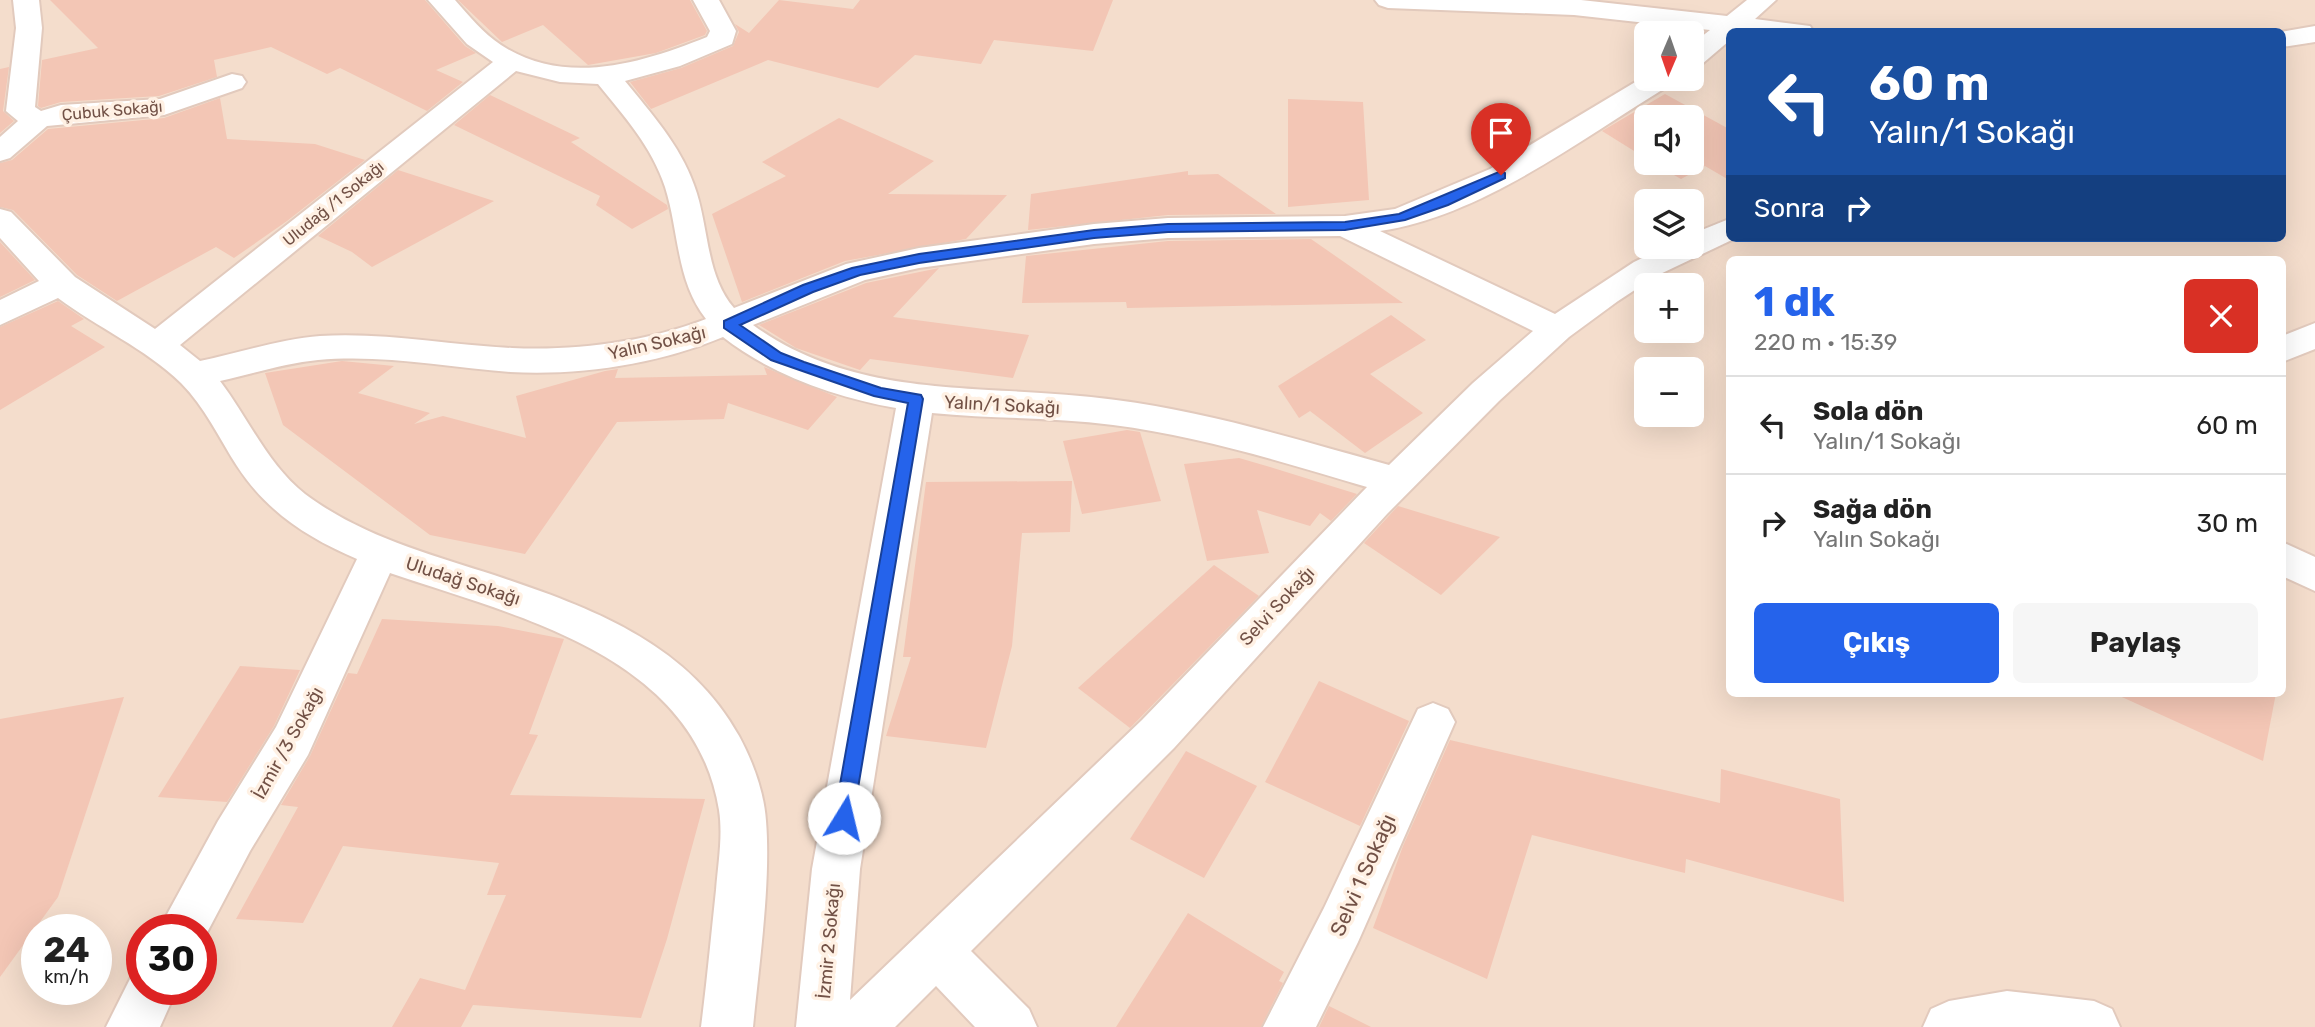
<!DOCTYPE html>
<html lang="tr">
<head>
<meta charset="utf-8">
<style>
	:root { --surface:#fff; --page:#f6f6f6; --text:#222; --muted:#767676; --line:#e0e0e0; --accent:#2563eb }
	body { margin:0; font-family:Rubik,sans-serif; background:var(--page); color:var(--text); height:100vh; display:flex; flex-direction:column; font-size:26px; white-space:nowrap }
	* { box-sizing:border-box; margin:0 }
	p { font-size:23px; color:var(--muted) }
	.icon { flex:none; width:38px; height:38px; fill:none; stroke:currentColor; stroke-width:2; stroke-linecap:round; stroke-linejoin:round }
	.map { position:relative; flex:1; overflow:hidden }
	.details { position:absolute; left:1726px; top:256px; width:560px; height:441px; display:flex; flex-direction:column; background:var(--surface); border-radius:10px; box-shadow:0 7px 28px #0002 }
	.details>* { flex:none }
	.banner { position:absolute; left:1726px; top:28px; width:560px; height:214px; border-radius:10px; box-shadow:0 7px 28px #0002; background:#1a4fa0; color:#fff; overflow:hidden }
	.needle { width:46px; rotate:182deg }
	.controls { position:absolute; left:1634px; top:21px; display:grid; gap:14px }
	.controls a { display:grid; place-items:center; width:70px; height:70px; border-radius:10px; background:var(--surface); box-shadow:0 7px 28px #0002; font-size:35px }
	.speed { position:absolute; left:21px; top:914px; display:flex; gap:14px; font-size:35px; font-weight:700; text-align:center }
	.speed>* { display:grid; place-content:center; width:91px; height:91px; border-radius:50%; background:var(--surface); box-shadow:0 7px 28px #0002; line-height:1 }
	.speed small { font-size:18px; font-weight:400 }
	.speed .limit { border:10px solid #d22; background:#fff; color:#111 }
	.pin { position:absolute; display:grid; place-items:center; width:60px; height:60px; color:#fff; margin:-72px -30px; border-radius:50% 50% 50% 0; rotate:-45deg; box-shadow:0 0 7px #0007 }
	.pin .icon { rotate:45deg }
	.me { position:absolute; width:77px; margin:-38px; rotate:9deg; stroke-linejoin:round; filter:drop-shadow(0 0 5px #0008) }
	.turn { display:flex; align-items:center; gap:24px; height:147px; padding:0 28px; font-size:32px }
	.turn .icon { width:91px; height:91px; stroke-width:2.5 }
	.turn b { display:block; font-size:49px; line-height:60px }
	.then { display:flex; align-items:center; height:66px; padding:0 28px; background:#0003; gap:14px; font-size:26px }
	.round { display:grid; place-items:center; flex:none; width:74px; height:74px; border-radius:10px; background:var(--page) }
	.head { display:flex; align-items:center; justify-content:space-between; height:119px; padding:0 28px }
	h1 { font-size:42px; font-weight:700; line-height:52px; color:var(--accent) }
	.primary-button { display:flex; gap:14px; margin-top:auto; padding:14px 28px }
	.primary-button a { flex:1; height:80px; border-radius:10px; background:var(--accent); color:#fff; font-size:28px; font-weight:700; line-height:80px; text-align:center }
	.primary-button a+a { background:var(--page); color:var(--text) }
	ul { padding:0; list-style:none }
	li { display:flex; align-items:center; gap:21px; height:98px; padding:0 28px; border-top:2px solid var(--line) }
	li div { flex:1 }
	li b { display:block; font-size:26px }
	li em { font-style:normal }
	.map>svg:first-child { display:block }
	.residential { fill:#f4ddcc; fill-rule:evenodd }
	.building { fill:#f3c6b5 }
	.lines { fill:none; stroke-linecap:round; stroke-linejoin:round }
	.street-casing { stroke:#e2cabd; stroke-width:4 }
	.street { fill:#fff; fill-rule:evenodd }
	.route { fill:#2563eb; stroke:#184099; stroke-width:2 }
	.labels { text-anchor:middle; stroke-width:7; stroke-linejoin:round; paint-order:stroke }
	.far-street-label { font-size:16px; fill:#725146; stroke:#fff1e4 }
	.street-label { font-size:18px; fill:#725146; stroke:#fff1e4 }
	.near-street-label { font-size:21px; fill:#725146; stroke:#fff1e4 }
</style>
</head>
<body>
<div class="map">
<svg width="2315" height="1027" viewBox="0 0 2315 1027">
	<rect width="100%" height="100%" fill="#fdedde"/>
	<path class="residential" d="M0 0H2315V1027H0ZM1729 32H2282V238H1729ZM1647 33H1692V79H1647ZM1647 117H1692V163H1647ZM1647 201H1692V247H1647ZM1729 259H2282V693H1729ZM1647 285H1692V331H1647ZM1647 369H1692V415H1647ZM37 929H96V989H37ZM142 929H201V989H142Z"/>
	<g class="building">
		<path d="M50 0H425L465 46 476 53 436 70 463 82 427 111 340 68 327 74 271 47 214 60 217 77 159 96 61 102 41 108 38 106 42 60 98 48Z"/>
		<path d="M458 0H690L707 31 705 35 656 53 588 65 543 25 502 42Z"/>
		<path d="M779 0 853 9 860 0H1113L1093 51 994 40 981 64 915 55 878 88 768 60 651 109 630 82 681 68 733 46 739 32 735 24 749 33Z"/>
		<path d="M9 67 3 111 14 121 0 133V69Z"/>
		<path d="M1665 94 1729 129V180L1705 166 1681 179 1653 163H1692V117H1647V159L1602 131Z"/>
		<path d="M490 95 580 138 571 142 667 205 668 209 632 229 596 205 600 196 454 125Z"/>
		<path d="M220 98 227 139 315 144 365 160 287 221 234 258 216 247 117 301 77 275 13 210 0 207V163L12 160 48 129 164 118Z"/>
		<path d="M1288 99 1363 102 1369 200 1288 207Z"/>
		<path d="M839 118 934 161 888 194 1007 195 966 239 845 261 742 302 712 214 786 176 762 162Z"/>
		<path d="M398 170 494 201 372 267 352 252 318 236Z"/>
		<path d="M1188 171V175L1218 174 1276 214 1168 215 1028 230 1031 194Z"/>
		<path d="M1311 239 1403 303 1127 308 1126 302 1022 303 1026 256 1168 241Z"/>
		<path d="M0 242 35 280 0 297Z"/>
		<path d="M939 268 893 317 1029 335 1013 378 870 359 860 370 796 348 759 325 866 283Z"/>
		<path d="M58 301 84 319 71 326 105 347 0 410V327Z"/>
		<path d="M1391 315 1426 340 1370 374 1423 413 1365 453 1310 411 1299 418 1278 386Z"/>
		<path d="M342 361 394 366 358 393 430 413 414 424 443 416 526 438 516 396 605 371 618 369 615 378 767 375 764 367 837 397 808 430 728 403 724 419 617 422 525 554 430 535 283 425 265 373Z"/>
		<path d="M1127 430 1140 432 1161 501 1082 514 1063 441Z"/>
		<path d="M1239 458 1270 467 1357 494 1331 521 1320 513 1310 526 1257 510 1269 553 1207 561 1184 464Z"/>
		<path d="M1072 481 1070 532 1022 533 1012 646 986 748 886 736 911 657H903L926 482Z"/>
		<path d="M1398 506 1500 537 1441 595 1364 543Z"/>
		<path d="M1214 565 1259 596 1130 728 1078 688Z"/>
		<path d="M382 619 498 626 564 639 529 734 538 735 510 795 705 799 667 939 641 1018 473 1005 461 1027H392L420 978 465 990 506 895H487L499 863 343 846 303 923 236 919 298 807 281 805 310 756 348 673 357 674Z"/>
		<path d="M240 666 300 670 274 726 227 802 158 797Z"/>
		<path d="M1319 681 1409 721 1360 826 1265 782Z"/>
		<path d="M2113 693H2276L2263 761Z"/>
		<path d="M124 697 58 897 0 977V719Z"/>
		<path d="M1450 740 1720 803 1721 769 1840 799 1844 902 1686 859 1685 873 1532 835 1487 979 1373 928 1403 846Z"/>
		<path d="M1186 751 1257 786 1204 878 1130 839Z"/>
		<path d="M1188 913 1284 972 1279 981 1283 983 1261 1027H1116Z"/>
		<path d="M1329 1006 1371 1027H1319Z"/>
	</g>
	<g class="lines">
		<defs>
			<g id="street">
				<path d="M13 0H39L42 28 35 107 41 111 61 105 160 99 232 74 242 76 246 82 242 88 164 115 47 126 10 158 0 161V137L18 121 6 111 16 28Z"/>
				<path d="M428 0H455C469 16 483 33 501 45 565 87 642 63 707 37L710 31 693 0H719L736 31 732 44 680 66 625 81C651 113 680 145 694 185 709 224 705 275 734 308L846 264 919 248 1094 224 1168 218 1345 216 1395 209 1490 169 1647 75V79H1674L1670 85C1583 138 1482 216 1380 231L1555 314 1634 262 1665 247H1692V234L1729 219V238H1736L1656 276 1618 301 1569 337 1499 401 1387 514 1174 748 971 951 1029 1009 1037 1027H975L936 986 895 1027H796L812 869 896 408C838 398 771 375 723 337 659 364 580 376 510 372 447 367 381 354 318 360 286 363 252 374 220 381 248 418 268 465 305 494 361 536 429 554 494 575 590 607 688 643 739 736 753 762 764 792 766 821 771 882 759 965 753 1027H701C707 981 711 936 716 890 718 864 723 836 719 810 694 655 516 616 390 573L308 755 250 851 201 944V929H159L218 821 276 727 357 559C308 538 267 512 237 466 219 438 205 407 181 383 145 348 98 328 58 298L0 325V300L39 281 0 238V209L11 212 75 277 155 329 493 62 467 44ZM516 71 560 82 598 84C624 116 652 147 665 187 679 231 676 281 706 319 646 342 576 351 512 348 448 345 384 332 320 336 281 339 239 353 200 361L180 345ZM1340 236 1533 331 1473 383 1389 465C1299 440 1209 412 1116 400 992 382 862 404 753 325L865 280 919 268 1094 244 1168 238ZM932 413C992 419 1053 417 1113 425 1199 436 1283 462 1367 487L1142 720 850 1000 860 869Z"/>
				<path d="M1375 0H1581L1727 16 1747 0H1776L1755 19 1810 26 1814 32H1729V41L1702 64 1692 66V44L1710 30 1574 15 1388 8 1379 5Z"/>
				<path d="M2315 26V42L2282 47 2280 32Z"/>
				<path d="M2315 323V349L2282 362V336Z"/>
				<path d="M2282 542 2315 557V591L2282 576Z"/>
				<path d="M1433 703 1448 709 1455 722 1358 942 1316 1027H1263L1324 908 1418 709Z"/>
				<path d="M142 968V989H177L160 1027H106L134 971Z"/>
				<path d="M2007 991 2094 1001 2112 1009 2120 1027H1923L1931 1009 1949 1001Z"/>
			</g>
		</defs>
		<use href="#street" class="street-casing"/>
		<use href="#street" class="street"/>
	</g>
	<path class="route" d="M1501 171 1505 173V178L1448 205 1405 220 1345 230 1168 232 1094 238 919 263 860 275 813 292 740 325 781 353 804 362 881 388 921 395 923 399 853 818 851 824 844 827 837 824 834 818 908 403 874 396 771 360 724 328V321L803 285 852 268 919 254 1094 230 1168 224 1345 222 1399 214Z"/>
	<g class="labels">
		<g class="far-street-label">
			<text transform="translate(112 110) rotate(-5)" y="6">Çubuk Sokağı</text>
			<text transform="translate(333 203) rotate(-39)" y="6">Uludağ /1 Sokağı</text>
		</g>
		<g class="street-label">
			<text transform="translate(657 343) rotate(-13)" y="6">Yalın Sokağı</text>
			<text transform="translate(1002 405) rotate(3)" y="6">Yalın/1 Sokağı</text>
			<text transform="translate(463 581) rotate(18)" y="6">Uludağ Sokağı</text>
			<text transform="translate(1277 606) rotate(-47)" y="6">Selvi Sokağı</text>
			<text transform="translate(288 743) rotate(-61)" y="6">İzmir /3 Sokağı</text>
			<text transform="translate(829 941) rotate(-85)" y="6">İzmir 2 Sokağı</text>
		</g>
		<g class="near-street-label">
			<text transform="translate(1363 875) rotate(-66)" y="7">Selvi 1 Sokağı</text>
		</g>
	</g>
</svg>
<div class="controls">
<a><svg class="needle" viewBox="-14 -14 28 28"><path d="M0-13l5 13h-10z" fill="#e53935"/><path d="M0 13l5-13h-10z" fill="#767676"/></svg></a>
<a><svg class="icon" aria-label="sound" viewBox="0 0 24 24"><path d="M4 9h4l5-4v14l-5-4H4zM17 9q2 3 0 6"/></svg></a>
<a><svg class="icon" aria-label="layers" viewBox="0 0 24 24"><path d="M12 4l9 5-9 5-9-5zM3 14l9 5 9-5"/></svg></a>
<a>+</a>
<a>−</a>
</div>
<div class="speed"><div>24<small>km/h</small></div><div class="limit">30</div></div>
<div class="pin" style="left:1501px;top:175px;background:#d93025"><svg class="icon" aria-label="arrive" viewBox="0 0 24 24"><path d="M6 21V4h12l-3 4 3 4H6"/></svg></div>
<svg class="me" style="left:844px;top:818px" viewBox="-20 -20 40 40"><circle r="19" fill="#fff"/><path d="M0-13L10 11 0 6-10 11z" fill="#2563eb"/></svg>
<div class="banner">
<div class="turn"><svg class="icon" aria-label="left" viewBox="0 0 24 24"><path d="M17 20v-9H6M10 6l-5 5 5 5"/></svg><div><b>60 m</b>Yalın/1 Sokağı</div></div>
<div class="then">Sonra<svg class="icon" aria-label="right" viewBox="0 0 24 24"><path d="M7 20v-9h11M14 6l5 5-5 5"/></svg></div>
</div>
<section class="details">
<div class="head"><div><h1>1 dk</h1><p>220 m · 15:39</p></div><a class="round" style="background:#d93025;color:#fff"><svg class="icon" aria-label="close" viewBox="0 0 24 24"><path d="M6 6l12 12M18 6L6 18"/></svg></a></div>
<ul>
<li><svg class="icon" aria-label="left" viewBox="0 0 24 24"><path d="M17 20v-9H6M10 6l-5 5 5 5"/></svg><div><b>Sola dön</b><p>Yalın/1 Sokağı</p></div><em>60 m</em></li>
<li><svg class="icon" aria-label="right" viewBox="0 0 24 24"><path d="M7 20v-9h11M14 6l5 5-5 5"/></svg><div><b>Sağa dön</b><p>Yalın Sokağı</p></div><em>30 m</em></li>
</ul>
<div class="primary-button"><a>Çıkış</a><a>Paylaş</a></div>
</section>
</div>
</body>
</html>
